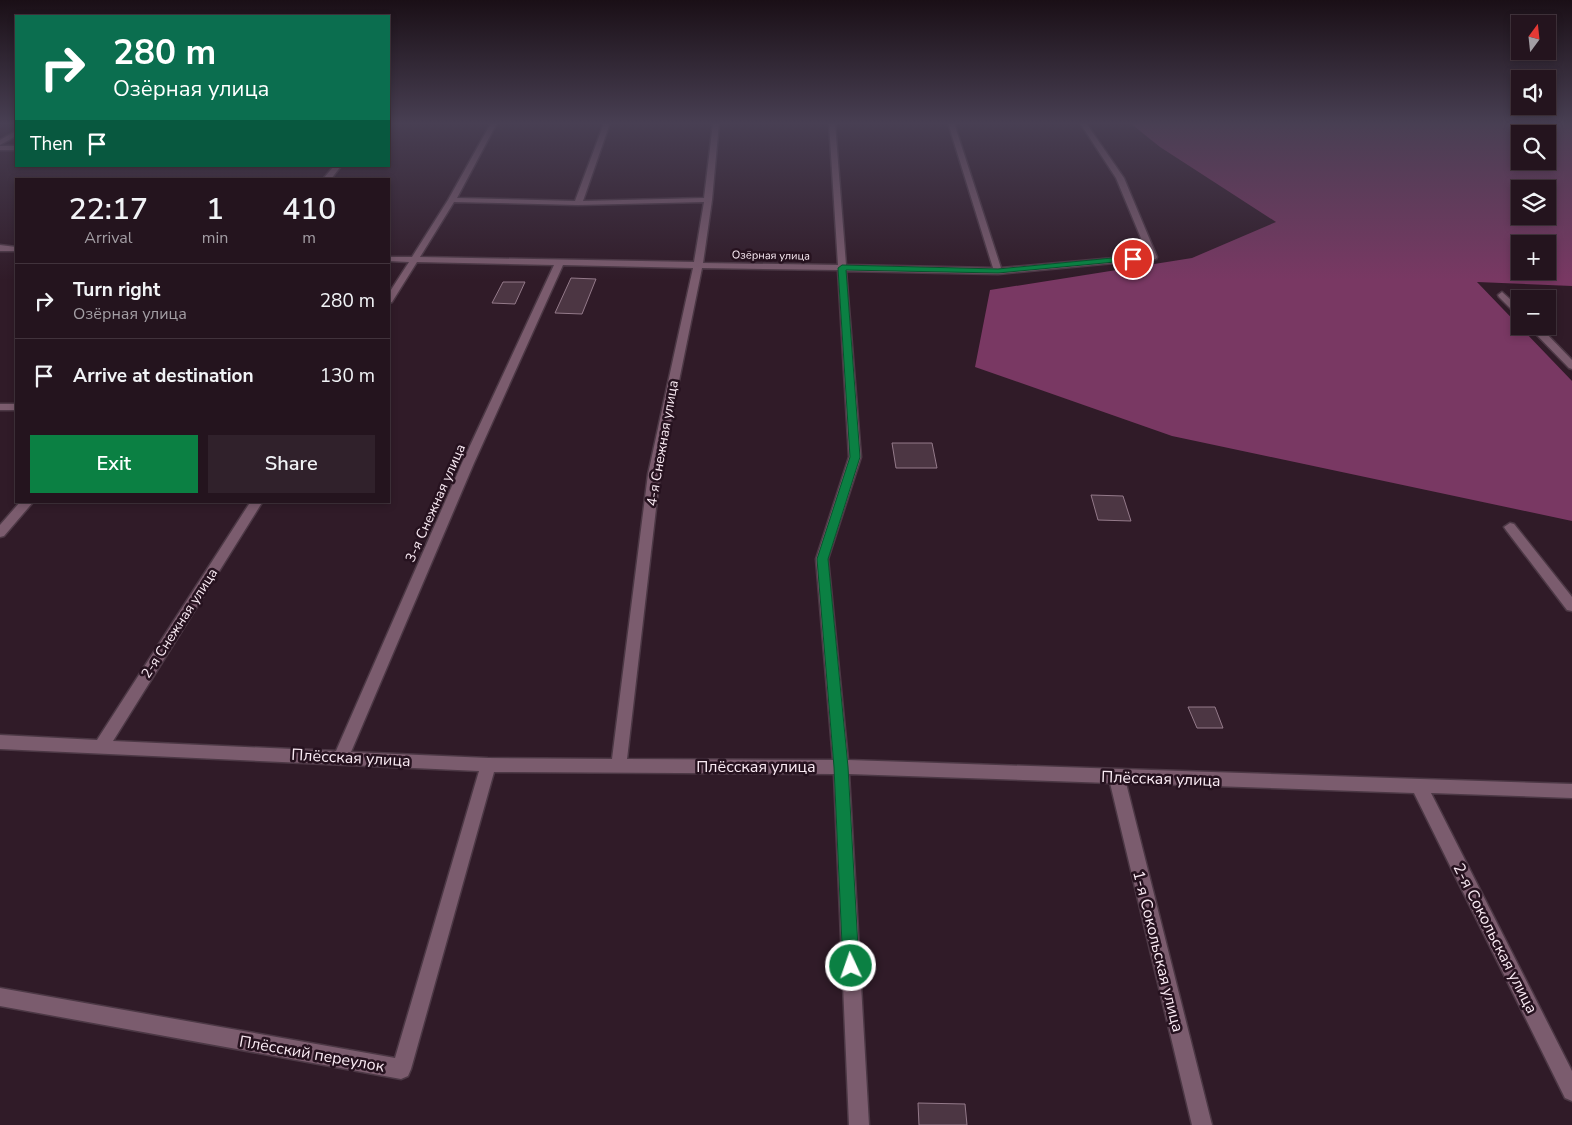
<!DOCTYPE html>
<html lang="en">
<head>
<meta charset="utf-8">
<style>
	:root { --surface:#24141e; --page:#30212b; --text:#f1f3f6; --muted:#a39ea4; --line:#41333c; --accent:#0b8043 }
	body { margin:0; font-family:"Nunito Sans",sans-serif; background:var(--page); color:var(--text); height:100vh; display:flex; flex-direction:column; font-size:19px; white-space:nowrap }
	* { box-sizing:border-box; margin:0 }
	p { font-size:16px; color:var(--muted) }
	.icon { flex:none; width:28px; height:28px; fill:none; stroke:currentColor; stroke-width:2; stroke-linecap:round; stroke-linejoin:round }
	.map { position:relative; flex:1; overflow:hidden }
	.sheet { position:absolute; left:15px; top:178px; width:375px; height:325px; display:flex; flex-direction:column; background:var(--surface); border-radius:0px; box-shadow:0 2px 8px #0003,0 0 0 1px var(--line) }
	.sheet>* { flex:none }
	.guide { position:absolute; left:15px; top:15px; width:375px; height:152px; border-radius:0px; box-shadow:0 2px 8px #0003,0 0 0 1px var(--line); background:#0b6e4f; color:#fff; overflow:hidden }
	.needle { width:32px; rotate:15deg }
	.buttons { position:absolute; left:1511px; top:15px; display:grid; gap:10px }
	.buttons a { display:grid; place-items:center; width:45px; height:45px; border-radius:0px; background:var(--surface); box-shadow:0 2px 8px #0003,0 0 0 1px var(--line); font-size:25px }
	.pin { position:absolute; display:grid; place-items:center; width:42px; height:42px; color:#fff; margin:-21px; border:2px solid #fff; border-radius:50%; box-shadow:0 1px 5px #0007 }
	.me { position:absolute; width:55px; margin:-28px; rotate:357deg; stroke-linejoin:round; filter:drop-shadow(0 0 4px #0008) }
	.turn { display:flex; align-items:center; gap:18px; height:105px; padding:0 15px; font-size:22px }
	.turn .icon { width:65px; height:65px; stroke-width:2.5 }
	.turn b { display:block; font-size:35px; line-height:42px }
	.then { display:flex; align-items:center; height:48px; padding:0 15px; background:#0003; gap:10px; font-size:19px }
	.eta { display:flex; justify-content:space-evenly; align-items:center; height:85px; text-align:center }
	.eta b { font-size:30px; font-weight:600; line-height:35px }
	.primary-button { display:flex; gap:10px; margin-top:auto; padding:10px 15px }
	.primary-button a { flex:1; height:58px; border-radius:0px; background:var(--accent); color:#fff; font-size:20px; font-weight:600; line-height:58px; text-align:center }
	.primary-button a+a { background:var(--page); color:var(--text) }
	ul { padding:0; list-style:none }
	li { display:flex; align-items:center; gap:15px; height:75px; padding:0 15px; border-top:1px solid var(--line) }
	li div { flex:1 }
	li b { display:block; font-size:19px }
	li em { font-style:normal }
	.map>svg:first-child { display:block }
	.forest { fill:#793863; fill-rule:evenodd }
	.building { fill:#4c3643; stroke:#947a8a }
	.lines { fill:none; stroke-linecap:round; stroke-linejoin:round }
	.minor-casing { stroke:#4c3845; stroke-width:3 }
	.minor { fill:#7b5c6e; fill-rule:evenodd }
	.route { fill:#0b8043; stroke:#07532c }
	.labels { text-anchor:middle; stroke-width:5; stroke-linejoin:round; paint-order:stroke }
	.far-street-label { font-size:11px; fill:#faebf4; stroke:#26121f }
	.street-label { font-size:14px; fill:#faebf4; stroke:#26121f }
	.near-street-label { font-size:16px; fill:#faebf4; stroke:#26121f }
</style>
</head>
<body>
<div class="map">
<svg width="1572" height="1125" viewBox="0 0 1572 1125">
	<rect width="100%" height="100%" fill="#301b28"/>
	<path class="forest" d="M1130 123H1572V286L1477 282 1572 381V521L1172 436 975 367 990 290 1192 258 1276 222 1160 147ZM1520 134H1548V161H1520ZM1520 189H1548V216H1520ZM1520 244H1548V271H1520Z"/>
	<g class="building">
		<path d="M571 278 596 279 582 314 555 313Z"/>
		<path d="M503 282H525L515 304 492 303Z"/>
		<path d="M892 443H932L937 468H896Z"/>
		<path d="M1091 495 1123 496 1131 521 1098 520Z"/>
		<path d="M1188 707H1215L1223 728H1197Z"/>
		<path d="M918 1103 965 1104 967 1125H919Z"/>
	</g>
	<g class="lines">
		<defs>
			<g id="minor">
				<path d="M491 123H497L457 198 575 201 604 123H610L583 201 704 198 713 123H719L712 200 703 263 838 265 829 123H835L846 265 993 268 948 123H954L1001 268 1148 255 1116 178 1080 123H1086L1124 178 1157 257 1156 259 998 274 846 271 861 457 828 559 848 760 1572 784V798L1431 793 1572 1071V1101L1565 1098 1414 793 1126 783 1212 1125H1192L1110 783 849 774 869 1125H849L834 774 494 772 411 1069 408 1076 401 1079 0 1006V988L395 1058 479 771 0 749V735L97 740 251 501H263L113 741 336 751 462 463 554 265 417 262 392 302 389 303V293L409 262 389 261V257H412L448 200ZM454 202 578 205 704 202 694 262 420 257ZM563 265 693 268 648 474 612 759 488 758 351 752 474 463ZM702 268 838 270 849 457 816 559 833 760 627 759 660 474Z"/>
				<path d="M16 131V136L0 145V140Z"/>
				<rect x="0" y="146" width="16" height="4"/>
				<path d="M334 166H341L331 179H323Z"/>
				<path d="M0 245 16 247V251H0Z"/>
				<path d="M1502 292 1520 308V316L1517 315 1499 297 1498 295Z"/>
				<path d="M1528 326H1539L1572 360V369L1569 368Z"/>
				<rect x="0" y="404" width="16" height="6"/>
				<path d="M21 501H34L4 536 0 537V525Z"/>
				<path d="M1510 523 1514 524 1572 597V611L1567 610 1506 530 1504 527Z"/>
			</g>
		</defs>
		<use href="#minor" class="minor-casing"/>
		<use href="#minor" class="minor"/>
	</g>
	<linearGradient id="sky" x2="0" y2="1"><stop stop-color="#1a0f16"/><stop offset="0.44" stop-color="#483f53"/><stop offset="1" stop-color="#483f53" stop-opacity="0"/></linearGradient>
	<rect width="1572" height="280" fill="url(#sky)"/>
	<path class="route" d="M1133 256 1136 257V260L998 273 846 270 860 457 828 559 848 767 859 966 857 971 851 974 845 971 843 966 834 767 817 559 850 457 838 268 842 265 998 269Z"/>
	<g class="labels">
		<g class="far-street-label">
			<text transform="translate(771 255) rotate(1)" y="4">Озёрная улица</text>
		</g>
		<g class="street-label">
			<text transform="translate(662 443) rotate(-80)" y="5">4-я Снежная улица</text>
			<text transform="translate(435 503) rotate(-66)" y="5">3-я Снежная улица</text>
			<text transform="translate(179 623) rotate(-57)" y="5">2-я Снежная улица</text>
		</g>
		<g class="near-street-label">
			<text transform="translate(351 757) rotate(3)" y="6">Плёсская улица</text>
			<text x="756" y="772">Плёсская улица</text>
			<text transform="translate(1161 778) rotate(2)" y="6">Плёсская улица</text>
			<text transform="translate(1496 938) rotate(63)" y="6">2-я Сокольская улица</text>
			<text transform="translate(1159 951) rotate(76)" y="6">1-я Сокольская улица</text>
			<text transform="translate(312 1053) rotate(10)" y="6">Плёсский переулок</text>
		</g>
	</g>
</svg>
<div class="buttons">
<a><svg class="needle" viewBox="-14 -14 28 28"><path d="M0-13l5 13h-10z" fill="#e53935"/><path d="M0 13l5-13h-10z" fill="#a39ea4"/></svg></a>
<a><svg class="icon" aria-label="sound" viewBox="0 0 24 24"><path d="M4 9h4l5-4v14l-5-4H4zM17 9q2 3 0 6"/></svg></a>
<a><svg class="icon" aria-label="search" viewBox="0 0 24 24"><circle cx="10" cy="10" r="6"/><path d="M15 15l6 6"/></svg></a>
<a><svg class="icon" aria-label="layers" viewBox="0 0 24 24"><path d="M12 4l9 5-9 5-9-5zM3 14l9 5 9-5"/></svg></a>
<a>+</a>
<a>−</a>
</div>
<div class="pin" style="left:1133px;top:259px;background:#d93025"><svg class="icon" aria-label="arrive" viewBox="0 0 24 24"><path d="M6 21V4h12l-3 4 3 4H6"/></svg></div>
<svg class="me" style="left:851px;top:966px" viewBox="-20 -20 40 40"><circle r="17" fill="#0b8043" stroke="#fff" stroke-width="3"/><path d="M0-11L8 9 0 5-8 9z" fill="#fff"/></svg>
<div class="guide">
<div class="turn"><svg class="icon" aria-label="right" viewBox="0 0 24 24"><path d="M7 20v-9h11M14 6l5 5-5 5"/></svg><div><b>280 m</b>Озёрная улица</div></div>
<div class="then">Then<svg class="icon" aria-label="arrive" viewBox="0 0 24 24"><path d="M6 21V4h12l-3 4 3 4H6"/></svg></div>
</div>
<section class="sheet">
<div class="eta">
<div><b>22:17</b><p>Arrival</p></div>
<div><b>1</b><p>min</p></div>
<div><b>410</b><p>m</p></div>
</div>
<ul>
<li><svg class="icon" aria-label="right" viewBox="0 0 24 24"><path d="M7 20v-9h11M14 6l5 5-5 5"/></svg><div><b>Turn right</b><p>Озёрная улица</p></div><em>280 m</em></li>
<li><svg class="icon" aria-label="arrive" viewBox="0 0 24 24"><path d="M6 21V4h12l-3 4 3 4H6"/></svg><div><b>Arrive at destination</b></div><em>130 m</em></li>
</ul>
<div class="primary-button"><a>Exit</a><a>Share</a></div>
</section>
</div>
</body>
</html>
